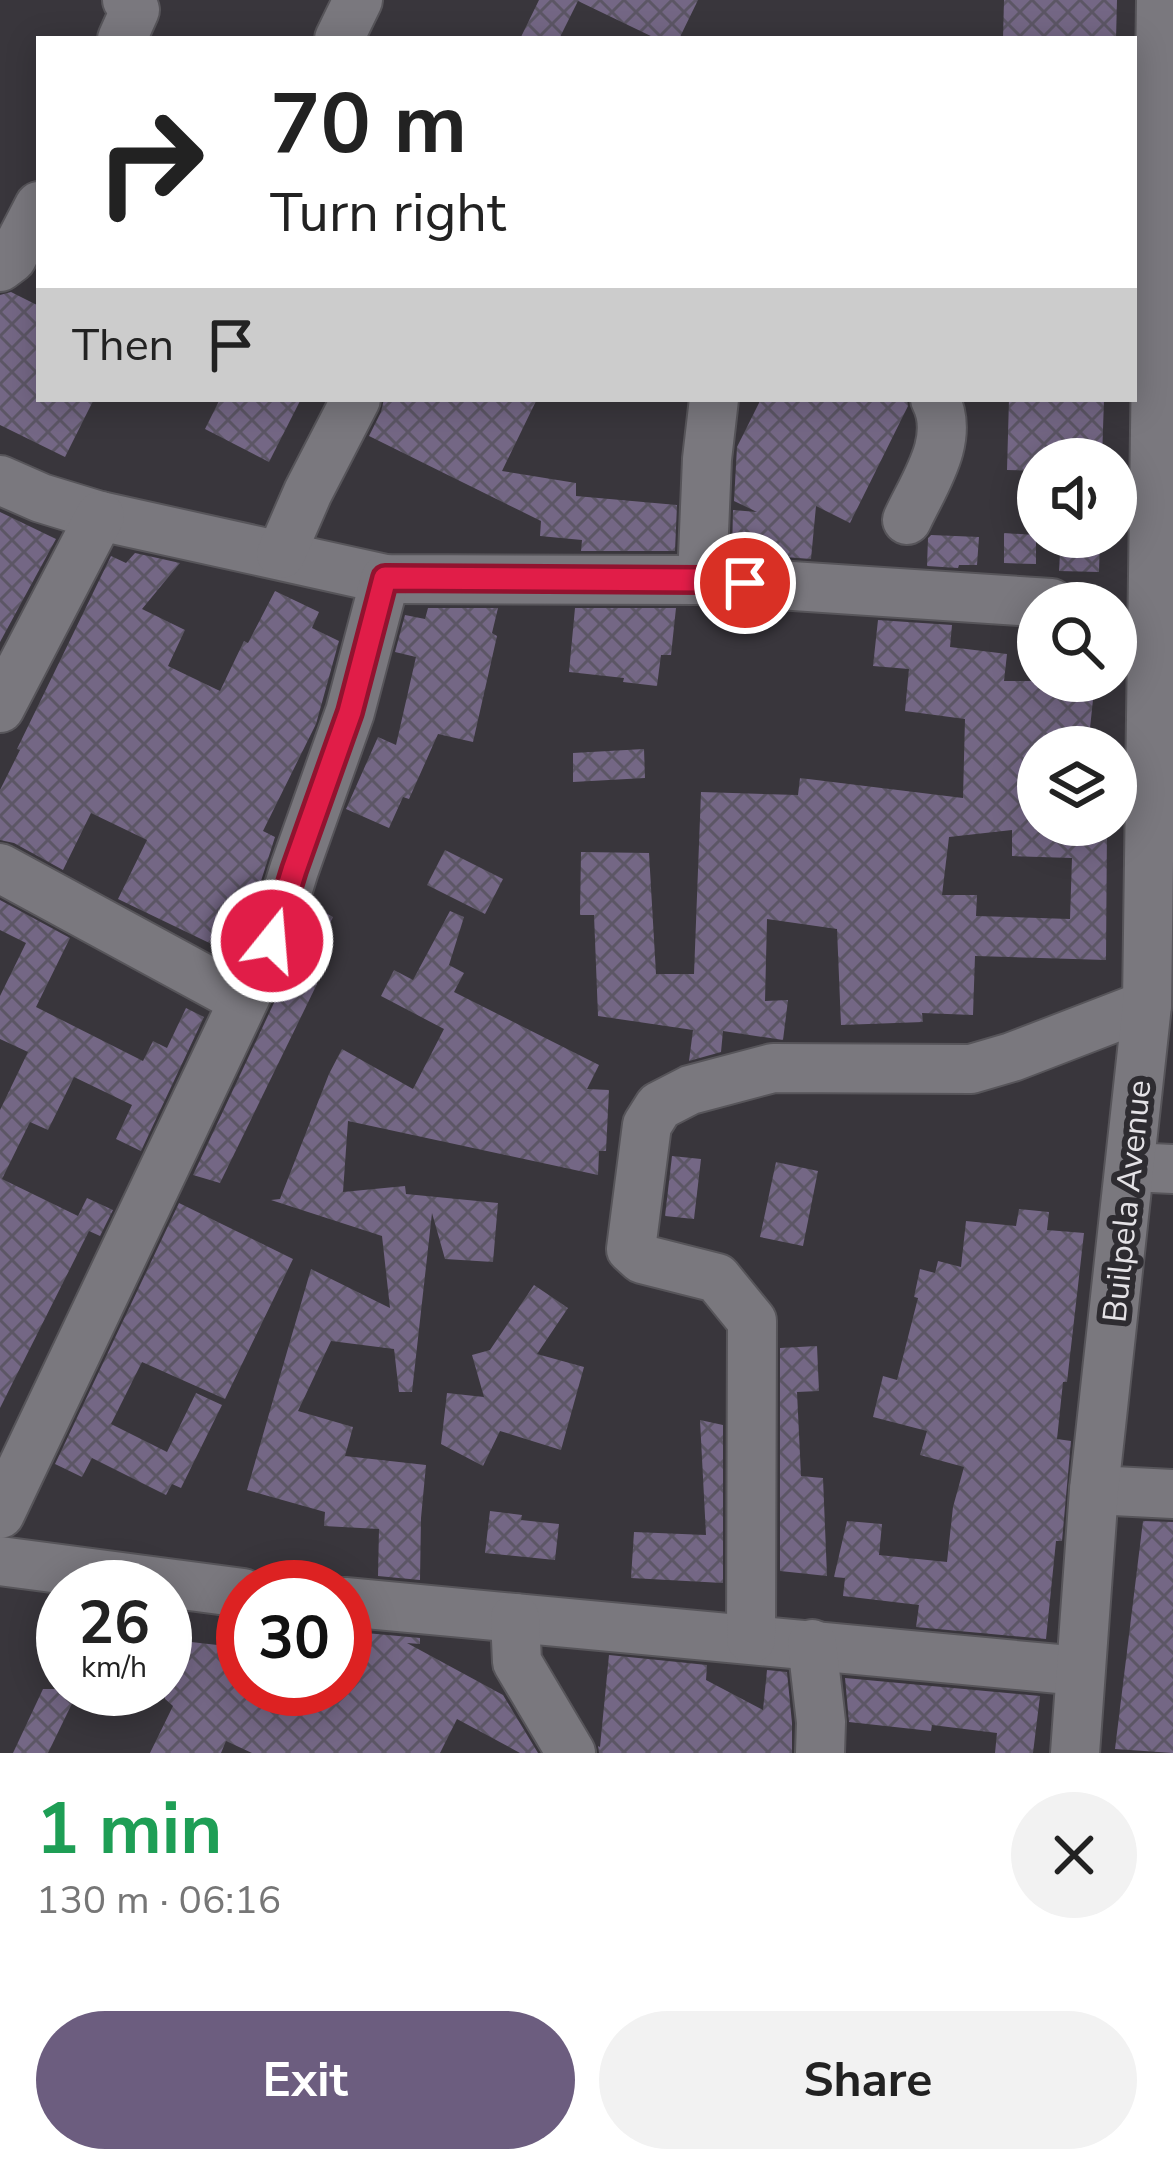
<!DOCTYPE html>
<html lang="en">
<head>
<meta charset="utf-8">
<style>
	:root { --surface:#fff; --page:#f2f2f2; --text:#222; --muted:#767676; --accent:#6c5d7f }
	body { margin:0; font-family:"Nunito Sans",sans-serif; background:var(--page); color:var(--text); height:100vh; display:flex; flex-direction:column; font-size:45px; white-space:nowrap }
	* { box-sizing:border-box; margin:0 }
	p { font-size:39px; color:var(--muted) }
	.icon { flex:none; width:66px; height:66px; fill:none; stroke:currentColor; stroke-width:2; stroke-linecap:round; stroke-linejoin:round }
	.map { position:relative; height:1753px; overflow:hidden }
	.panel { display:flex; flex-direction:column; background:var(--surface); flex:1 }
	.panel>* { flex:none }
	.guide { position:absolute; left:36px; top:36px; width:1101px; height:366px; border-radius:0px; box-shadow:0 6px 30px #0003; background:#fff; color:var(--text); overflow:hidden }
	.controls { position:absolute; left:1017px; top:438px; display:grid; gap:24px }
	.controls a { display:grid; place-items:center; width:120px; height:120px; border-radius:50%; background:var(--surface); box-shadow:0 6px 30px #0003; font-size:60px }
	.speed { position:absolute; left:36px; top:1560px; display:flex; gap:24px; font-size:60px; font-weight:700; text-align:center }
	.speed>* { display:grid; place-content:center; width:156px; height:156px; border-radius:50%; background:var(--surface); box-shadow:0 6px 30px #0003; line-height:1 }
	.speed small { font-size:30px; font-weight:400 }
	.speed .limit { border:18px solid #d22; background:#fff; color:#111 }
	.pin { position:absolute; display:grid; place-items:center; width:102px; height:102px; color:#fff; margin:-51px; border:6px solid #fff; border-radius:50%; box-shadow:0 3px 12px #0007 }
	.me { position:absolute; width:132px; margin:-66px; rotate:17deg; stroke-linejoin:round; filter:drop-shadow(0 0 9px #0008) }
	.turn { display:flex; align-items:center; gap:42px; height:252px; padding:0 36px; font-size:54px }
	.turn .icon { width:156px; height:156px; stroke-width:2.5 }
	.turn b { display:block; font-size:84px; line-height:102px }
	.then { display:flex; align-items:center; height:114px; padding:0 36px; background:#0003; gap:24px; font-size:45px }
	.round { display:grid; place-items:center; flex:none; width:126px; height:126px; border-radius:63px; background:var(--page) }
	.headline { display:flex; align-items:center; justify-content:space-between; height:204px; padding:0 36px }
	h1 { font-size:72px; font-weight:700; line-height:90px; color:#1e9e55 }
	.button { display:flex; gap:24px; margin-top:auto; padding:24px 36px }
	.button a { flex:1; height:138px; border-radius:72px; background:var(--accent); color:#fff; font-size:48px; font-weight:700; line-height:138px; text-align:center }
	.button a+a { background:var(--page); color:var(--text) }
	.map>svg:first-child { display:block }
	.building { fill:url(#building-cross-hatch); fill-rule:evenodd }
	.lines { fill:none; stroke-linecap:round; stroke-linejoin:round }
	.minor-casing { stroke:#57555a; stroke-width:52 }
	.minor { stroke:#7a787e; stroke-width:48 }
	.route-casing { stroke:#92132f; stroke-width:30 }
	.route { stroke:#e11d48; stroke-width:21 }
	.labels { text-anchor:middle; stroke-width:12; stroke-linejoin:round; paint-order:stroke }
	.street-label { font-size:33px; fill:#e4e2e6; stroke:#2e2c31 }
</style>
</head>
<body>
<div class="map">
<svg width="1173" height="1753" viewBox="0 0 1173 1753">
	<defs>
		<pattern id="building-cross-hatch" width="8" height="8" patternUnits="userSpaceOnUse" patternTransform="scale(3)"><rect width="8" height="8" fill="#746785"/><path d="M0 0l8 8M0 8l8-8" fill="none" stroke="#5c5665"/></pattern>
	</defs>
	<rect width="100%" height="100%" fill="#39363c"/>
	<g class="building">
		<path d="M539 0H698L679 39H657L578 1 559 39H520Z"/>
		<path d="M1004 0H1117L1116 39H1003Z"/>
		<path d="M11 292 39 306V399H94L65 457 0 425V295Z"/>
		<path d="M220 399H301L269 462 205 429Z"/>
		<path d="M384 399H537L502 471 576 483V496L677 505 675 551H581L582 540 540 536 541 521 369 436 381 412Z"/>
		<path d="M761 399H907L908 406 850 523 816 506 811 559 732 553 733 510 757 512 734 501 737 447Z"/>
		<path d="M1009 399H1104L1102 459H1038V471L1007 470Z"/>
		<path d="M0 512 56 539 0 642Z"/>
		<path d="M1004 533 1036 535V564L1004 563Z"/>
		<path d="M931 535 979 537 977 565H959L958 568 927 566 928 538Z"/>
		<path d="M1061 537H1100L1099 572 1059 571Z"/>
		<path d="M135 553 180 563 142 609 185 630 168 666 220 691 244 641 248 643 275 591 319 612 312 628 339 641 316 724 263 831 275 837 246 928 239 925 226 951 118 899 147 840 91 813 63 870 14 843 0 840V790L20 750 17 749 111 556 126 563Z"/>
		<path d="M428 608H498L492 633 497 636 473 742 438 734 409 799 403 797 389 828 346 809 378 737 396 745 416 657 395 652 405 615 425 619Z"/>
		<path d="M575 608H676L671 655H661L657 686 623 682 624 678 569 672Z"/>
		<path d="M878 620 952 625 950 647 1007 654 1004 681H1095L1088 747H1038V825H1107L1106 960 975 956 973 1015 922 1013 923 1022 841 1025 837 929 767 919 765 1001 788 1000 783 1040 723 1031 721 1052 689 1061 693 1030 598 1016 594 915H580L581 852 649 853 656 974H694L701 792 798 795 800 778 963 798 965 719 905 711 909 669 873 666ZM1012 830V856L1072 858 1070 919 976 916 977 895H942L949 837Z"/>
		<path d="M644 749 645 778 573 782V753Z"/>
		<path d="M445 850 503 879 485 914 427 885Z"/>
		<path d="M0 900 70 938 36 1007 143 1061 153 1041 167 1048 186 1008 204 1017 141 1151 116 1139 132 1105 74 1077 48 1130 30 1122 2 1179 78 1216 87 1198 113 1210 100 1236 89 1231 0 1408V1110L28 1052 0 1039V996L26 943 0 930Z"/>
		<path d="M313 906 333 917 310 962 297 955Z"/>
		<path d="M450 911 464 917 449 965 464 973 454 992 599 1065 587 1089 609 1090 606 1151H599L598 1175 348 1121 343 1192 405 1186 406 1194 498 1203 493 1262 445 1259 432 1213 412 1392H399L394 1349 331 1341 298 1411 353 1427 345 1456 426 1465 421 1518 420 1580 378 1576 379 1529 324 1526 325 1512 247 1490 311 1269 390 1308 382 1236 271 1200 280 1199 329 1074 342 1049 413 1089 444 1029 381 996 394 970 413 980Z"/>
		<path d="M289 971 317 984 220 1183 193 1175Z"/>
		<path d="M672 1156 701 1159 694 1219 665 1216Z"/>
		<path d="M776 1162 818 1171 803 1246 760 1237Z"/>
		<path d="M179 1203 293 1259 225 1399 142 1362 111 1424 167 1452 196 1393 222 1405 181 1488 172 1484 166 1495 92 1458 82 1477 55 1464Z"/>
		<path d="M1019 1209 1049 1212 1047 1230 1084 1233 1067 1382H1063L1057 1439 1071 1441 1062 1541H1056L1046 1639 916 1627 919 1605 843 1596 845 1578 834 1577 847 1521 882 1524 879 1555 947 1562 953 1507 964 1467 920 1455 927 1431 873 1417 883 1376 897 1380 918 1298 914 1297 920 1269 935 1273 938 1261 961 1267 966 1221 1016 1226Z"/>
		<path d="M534 1285 568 1308 537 1354 584 1367 561 1450 500 1431 483 1466 441 1444 447 1393 484 1397 472 1355 490 1350Z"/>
		<path d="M817 1346 819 1391 797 1392 801 1476 823 1478 827 1576 780 1571V1348Z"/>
		<path d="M700 1420 723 1425V1583L631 1578 634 1532 706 1535Z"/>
		<path d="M490 1511 522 1515 521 1520 559 1524 555 1560 485 1553Z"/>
		<path d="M1143 1521 1173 1522V1753L1115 1749Z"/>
		<path d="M366 1633 420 1638V1644L407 1643 503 1695 538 1753H520L457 1719 440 1753H252L226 1741 221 1753H150L173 1706 165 1699V1639L235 1647 234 1650 243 1651V1689H345V1635L364 1644Z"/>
		<path d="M609 1655 707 1665 706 1680 763 1710 767 1670 787 1672 792 1723V1753H599L598 1746 600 1747Z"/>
		<path d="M845 1678 1040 1696 1033 1753H995L997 1733 932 1725 931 1731 849 1722Z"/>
		<path d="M43 1689H79L48 1753H13Z"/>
	</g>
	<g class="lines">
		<defs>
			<g id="minor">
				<path d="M122 39 135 10 127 0"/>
				<path d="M339 39 358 0"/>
				<path d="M0 267 12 258 39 206"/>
				<path d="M0 480 41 498 100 516 385 579 702 580 1051 603"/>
				<path d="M907 520C924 483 956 439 935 399"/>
				<path d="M281 554 308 492 356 399"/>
				<path d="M702 580 707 459 714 399"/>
				<path d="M0 708 100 516"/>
				<path d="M0 868 243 1000"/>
				<path d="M1130 1167 1173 1169"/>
				<path d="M1094 1490 1173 1494"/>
				<path d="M0 1514 272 941 294 870 350 712 385 579"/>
				<path d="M0 1561 243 1593"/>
				<path d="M345 1602 1080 1671"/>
				<path d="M515 1618 517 1662 571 1753"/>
				<path d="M751 1639 752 1321 717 1278 642 1259 631 1249 647 1125 659 1106 690 1090 773 1068 971 1069 1012 1057 1147 1005"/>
				<path d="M812 1644 821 1722 820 1753"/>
				<path d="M1075 1753 1094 1490 1147 1005 1161 0"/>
			</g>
		</defs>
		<use href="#minor" class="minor-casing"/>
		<use href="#minor" class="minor"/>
	</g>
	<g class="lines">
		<defs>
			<path id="route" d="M272 941 294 870 350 712 385 578 702 580 745 583"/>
		</defs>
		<use href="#route" class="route-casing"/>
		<use href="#route" class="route"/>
	</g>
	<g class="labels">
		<g class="street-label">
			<text transform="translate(1126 1201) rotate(-84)" y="12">Builpela Avenue</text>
		</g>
	</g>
</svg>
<div class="controls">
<a><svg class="icon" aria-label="sound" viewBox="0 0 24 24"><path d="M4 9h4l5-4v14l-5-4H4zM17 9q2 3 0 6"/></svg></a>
<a><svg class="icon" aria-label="search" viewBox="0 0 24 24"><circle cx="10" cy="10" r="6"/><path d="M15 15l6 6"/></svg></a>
<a><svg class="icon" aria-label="layers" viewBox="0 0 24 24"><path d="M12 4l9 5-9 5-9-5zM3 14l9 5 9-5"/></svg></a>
</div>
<div class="speed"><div>26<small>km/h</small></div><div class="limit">30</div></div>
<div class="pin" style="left:745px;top:583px;background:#d93025"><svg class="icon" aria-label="arrive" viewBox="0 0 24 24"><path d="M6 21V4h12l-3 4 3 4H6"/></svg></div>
<svg class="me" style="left:272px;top:941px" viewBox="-20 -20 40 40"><circle r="17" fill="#e11d48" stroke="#fff" stroke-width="3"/><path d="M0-11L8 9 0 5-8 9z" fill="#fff"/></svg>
<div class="guide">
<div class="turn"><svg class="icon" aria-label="right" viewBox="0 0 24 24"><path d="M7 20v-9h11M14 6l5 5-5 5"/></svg><div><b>70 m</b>Turn right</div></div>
<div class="then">Then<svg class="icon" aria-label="arrive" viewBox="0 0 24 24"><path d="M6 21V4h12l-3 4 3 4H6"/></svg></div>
</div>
</div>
<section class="panel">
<div class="headline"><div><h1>1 min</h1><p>130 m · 06:16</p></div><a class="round"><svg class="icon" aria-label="close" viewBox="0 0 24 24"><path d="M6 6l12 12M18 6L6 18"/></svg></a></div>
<div class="button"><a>Exit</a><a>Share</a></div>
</section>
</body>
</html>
